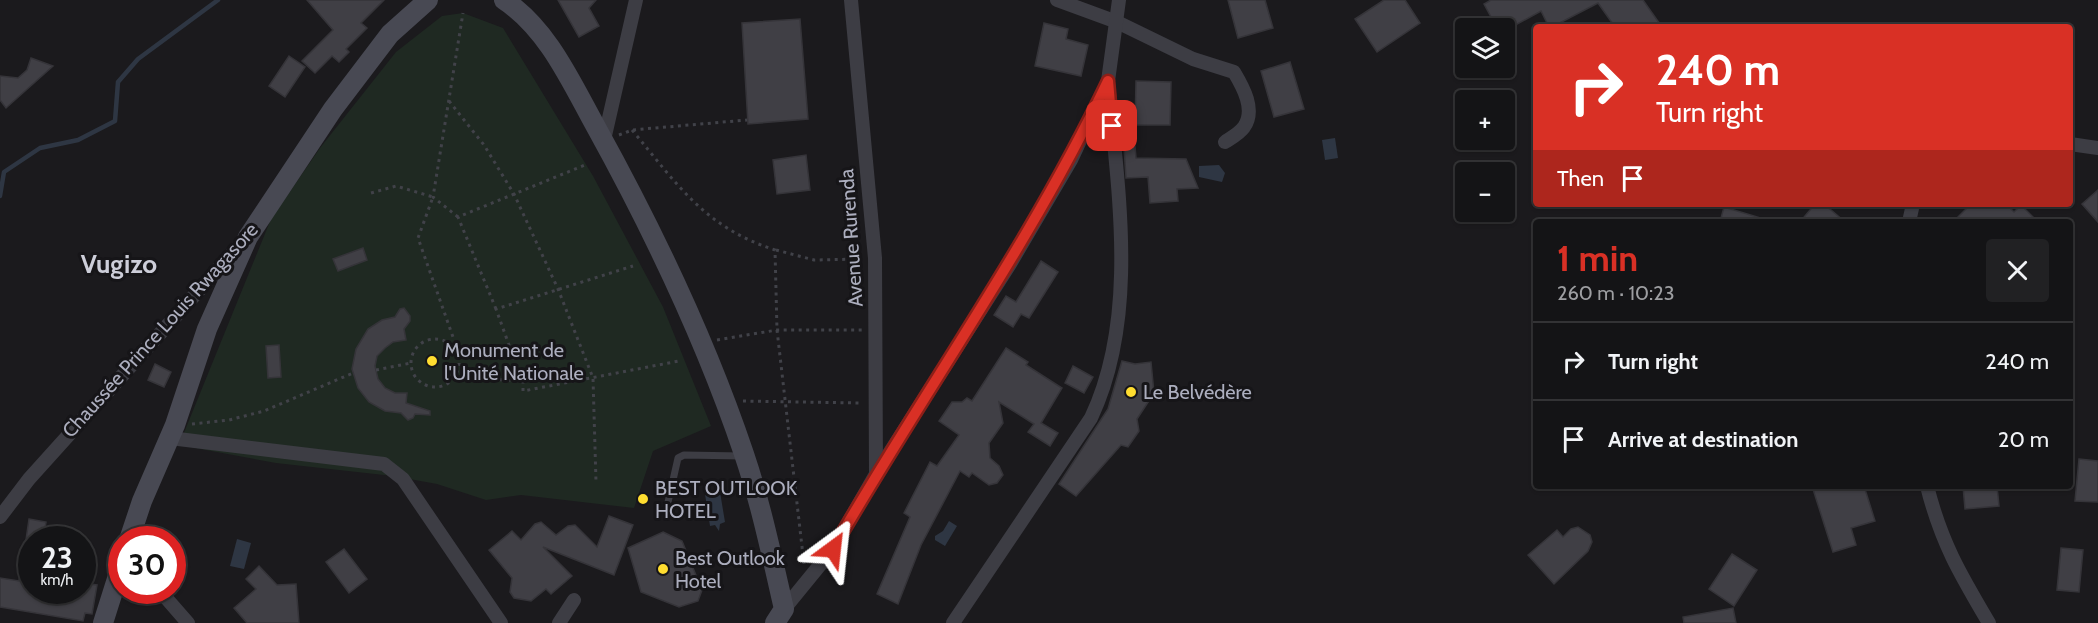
<!DOCTYPE html>
<html lang="en">
<head>
<meta charset="utf-8">
<style>
	:root { --surface:#141416; --page:#212123; --text:#f1f3f6; --muted:#9d9ea1; --line:#333335; --accent:#d93025 }
	body { margin:0; font-family:Cabin,sans-serif; background:var(--page); color:var(--text); height:100vh; display:flex; flex-direction:column; font-size:22px; white-space:nowrap }
	* { box-sizing:border-box; margin:0 }
	p { font-size:20px; color:var(--muted) }
	.icon { flex:none; width:33px; height:33px; fill:none; stroke:currentColor; stroke-width:2; stroke-linecap:round; stroke-linejoin:round }
	.map { position:relative; flex:1; overflow:hidden }
	.details { position:absolute; left:1533px; top:219px; width:540px; height:270px; display:flex; flex-direction:column; background:var(--surface); border-radius:6px; box-shadow:0 2px 4px #0004,0 0 0 2px var(--line) }
	.details>* { flex:none }
	.banner { position:absolute; left:1533px; top:24px; width:540px; height:183px; border-radius:6px; box-shadow:0 2px 4px #0004,0 0 0 2px var(--line); background:#d93025; color:#fff; overflow:hidden }
	.fabs { position:absolute; left:1455px; top:18px; display:grid; gap:12px }
	.fabs a { display:grid; place-items:center; width:60px; height:60px; border-radius:6px; background:var(--surface); box-shadow:0 2px 4px #0004,0 0 0 2px var(--line); font-size:30px }
	.speed { position:absolute; left:18px; top:526px; display:flex; gap:12px; font-size:30px; font-weight:700; text-align:center }
	.speed>* { display:grid; place-content:center; width:78px; height:78px; border-radius:50%; background:var(--surface); box-shadow:0 2px 4px #0004,0 0 0 2px var(--line); line-height:1 }
	.speed small { font-size:15px; font-weight:400 }
	.speed .limit { border:9px solid #d22; background:#fff; color:#111 }
	.pin { position:absolute; display:grid; place-items:center; width:51px; height:51px; color:#fff; margin:-26px; border-radius:12px; box-shadow:0 3px 9px #0006 }
	.me { position:absolute; width:66px; margin:-33px; rotate:30deg; stroke-linejoin:round; filter:drop-shadow(0 0 4px #0008) }
	.turn { display:flex; align-items:center; gap:21px; height:126px; padding:0 24px; font-size:27px }
	.turn .icon { width:78px; height:78px; stroke-width:2.5 }
	.turn b { display:block; font-size:42px; line-height:51px }
	.then { display:flex; align-items:center; height:57px; padding:0 24px; background:#0003; gap:12px; font-size:22px }
	.round { display:grid; place-items:center; flex:none; width:63px; height:63px; border-radius:6px; background:var(--page) }
	.head { display:flex; align-items:center; justify-content:space-between; height:102px; padding:0 24px }
	h1 { font-size:36px; font-weight:700; line-height:45px; color:var(--accent) }
	ul { padding:0; list-style:none }
	li { display:flex; align-items:center; gap:18px; height:78px; padding:0 24px; border-top:2px solid var(--line) }
	li div { flex:1 }
	li b { display:block; font-size:22px }
	li em { font-style:normal }
	.map>svg:first-child { display:block }
	.green { fill:#1f2922 }
	.water { fill:#2e3643 }
	.lines { fill:none; stroke-linecap:round; stroke-linejoin:round }
	.stream { stroke:#2e3643; stroke-width:4.5 }
	.building { fill:#403f45; stroke:#353439; stroke-width:1.5 }
	.path { stroke:#414249; stroke-width:3; stroke-dasharray:3 4.5; stroke-linecap:butt }
	.lane { stroke:#3d3d44; stroke-width:7 }
	.street { stroke:#3d3d44; stroke-width:14 }
	.secondary { stroke:#484953; stroke-width:20 }
	.route-casing { stroke:#8d1f18; stroke-width:15 }
	.route { stroke:#d93025; stroke-width:10 }
	.poi-dot { fill:#ffdd30; stroke:#161518; stroke-width:2 }
	.labels { text-anchor:middle; stroke-width:6; stroke-linejoin:round; paint-order:stroke }
	.street-label { font-size:20px; fill:#acaebe; stroke:#161518 }
	.poi-label { font-size:20px; fill:#acaebe; stroke:#161518; text-anchor:start }
	.district-label { font-size:26px; font-weight:bold; fill:#cdced9; stroke:#161518 }
</style>
</head>
<body>
<div class="map">
<svg width="2098" height="623" viewBox="0 0 2098 623">
	<rect width="100%" height="100%" fill="#1b1a1d"/>
	<path class="green" d="M463 13 503 28 593 176 663 307 711 426 653 451 634 508 521 495 486 500 437 484 393 476 276 463 179 445 271 219 320 148 396 52 442 16Z"/>
	<g class="water">
		<path d="M1335 138 1338 158 1325 160 1322 140Z"/>
		<path d="M1219 165 1225 173 1222 182 1199 177V166Z"/>
		<path d="M720 492 725 522 720 524 719 531 715 525 710 526 705 494Z"/>
		<path d="M949 521 957 526 945 546 935 540V536L943 531Z"/>
		<path d="M237 539 251 543 244 569 230 566Z"/>
	</g>
	<g class="lines">
		<path class="stream" d="M0 196 4 172 40 148 78 140 115 121 118 82 138 59 218 0"/>
	</g>
	<g class="building">
		<path d="M307 0H384L361 23 367 28 346 49 349 52 339 62 332 56 315 73 302 61 333 30Z"/>
		<path d="M558 0H596L589 8 599 26 579 37Z"/>
		<path d="M1228 0H1265L1273 28 1238 38Z"/>
		<path d="M1384 0H1405L1420 23 1377 52 1355 19Z"/>
		<path d="M1491 0H1643L1662 27H1615L1598 3 1552 27H1549L1541 11 1510 28H1497L1484 4Z"/>
		<path d="M800 19 808 119 748 124 742 23Z"/>
		<path d="M1044 23 1068 29 1066 39 1088 45 1081 76 1035 66Z"/>
		<path d="M289 56 305 67 285 97 269 86Z"/>
		<path d="M31 58 53 66 6 108 0 100V76L18 78 27 70Z"/>
		<path d="M1290 62 1304 109 1274 117 1261 71Z"/>
		<path d="M1136 81 1171 82 1170 125H1135Z"/>
		<path d="M1135 146 1136 158 1186 159 1198 188 1177 189 1178 201 1150 203 1148 177 1126 178 1124 147Z"/>
		<path d="M806 155 810 190 777 194 773 160Z"/>
		<path d="M2098 190V222L2082 204Z"/>
		<path d="M1815 204H1824L1845 222H1800Z"/>
		<path d="M1971 204H2006L2014 212 2021 205 2038 222H1953Z"/>
		<path d="M1724 207 1764 219V222H1720Z"/>
		<path d="M363 248 367 260 338 271 333 259Z"/>
		<path d="M1041 261 1058 272 1029 318 1021 314 1013 327 994 315 1006 296 1016 302Z"/>
		<path d="M404 308 410 316V321L404 329 406 340 393 342 385 348 377 356 375 366 378 379 385 388 395 393H407L406 403 430 411V415L415 414 413 418 408 420 401 413 385 411 369 402 358 388 352 369 356 349 368 329 382 320 395 317 400 309Z"/>
		<path d="M279 345 281 377 268 378 266 346Z"/>
		<path d="M1006 348 1028 362 1026 365 1062 388 1041 423 1058 433 1050 446 1028 432 1034 424 999 402 1003 423 989 443 990 458 999 466 1003 475 997 483 989 485 972 473 969 477 960 471 921 545 898 604 877 594 910 517 904 513 930 462 937 466 959 435 939 421 952 402H962L967 398 972 401Z"/>
		<path d="M1122 361 1135 364 1151 362 1154 393 1137 419 1139 431 1128 447 1121 445 1076 496 1059 484 1108 409Z"/>
		<path d="M155 364 171 372 164 387 148 380Z"/>
		<path d="M1073 366 1093 377 1084 393 1065 383Z"/>
		<path d="M2079 459 2098 461V502L2075 501Z"/>
		<path d="M1812 486H1864L1875 521 1851 528 1856 545 1833 552Z"/>
		<path d="M1963 486H1997L1999 506 1965 509Z"/>
		<path d="M609 516 633 525 614 575 543 547 572 576 551 594 546 589 531 601 514 598 510 592 512 578 489 550 512 531 521 540 535 524 541 522 556 535 568 526 575 525 597 547Z"/>
		<path d="M29 519 46 522 43 540H26Z"/>
		<path d="M1578 527 1590 535 1592 542 1588 551 1554 584 1528 555 1557 530 1563 537 1571 529Z"/>
		<path d="M663 532 682 541 702 590 698 601 679 607 641 592 628 548Z"/>
		<path d="M25 543 32 544V591H82V583L97 585 92 614 85 613 83 621 0 607V578L19 581Z"/>
		<path d="M2061 548 2083 550 2079 592 2057 590Z"/>
		<path d="M344 549 367 579 349 593 326 562Z"/>
		<path d="M1732 554 1757 570 1734 606 1709 589Z"/>
		<path d="M259 566 277 585 296 584 299 623H247L234 608 256 589 246 579Z"/>
		<path d="M1733 608 1736 623H1684L1683 617Z"/>
	</g>
	<g class="lines">
		<g class="path">
			<path d="M449 101 484 145 514 194 558 289 593 378 596 482"/>
			<path d="M632 130C678 185 704 227 775 250L777 330 804 564"/>
			<path d="M619 135 632 130 747 120"/>
			<path d="M371 193 396 186 433 197 418 238 459 354"/>
			<path d="M458 217 433 197 463 13"/>
			<path d="M776 250 814 260 861 259"/>
			<path d="M496 309 458 217 585 165"/>
			<circle cx="435" cy="363" r="24"/>
			<path d="M717 340 777 330H862"/>
			<path d="M376 370 411 363"/>
			<path d="M455 377 523 381V391L679 361"/>
			<path d="M522 381 496 309 633 266"/>
			<path d="M743 401 862 403"/>
			<path d="M192 424 229 420 264 411 353 373"/>
		</g>
		<path class="lane" d="M666 511 678 458 684 455 742 456"/>
		<g class="street">
			<path d="M851 0 875 258 876 474"/>
			<path d="M1057 0 1117 22 1193 59 1234 72C1243 87 1256 110 1244 127 1240 133 1231 138 1225 142"/>
			<path d="M604 140 636 0"/>
			<path d="M2070 144 2098 148"/>
			<path d="M1909 222 1913 204"/>
			<path d="M170 438 384 464 403 479 501 623"/>
			<path d="M1927 486C1941 542 1960 574 1989 623"/>
			<path d="M0 517 29 479 238 247"/>
			<path d="M160 591 188 623"/>
			<path d="M784 609 833 549 876 474 1010 264 1071 160 1108 81 1119 0"/>
			<path d="M559 623 574 600"/>
			<path d="M953 623 1091 418C1139 317 1118 190 1108 82"/>
		</g>
		<g class="secondary">
			<path d="M504 0C548 29 571 82 596 127 654 232 706 341 744 454 761 504 772 557 784 609L775 623"/>
			<path d="M129 540 142 501 175 425 207 329 248 237 333 109 390 34 428 0"/>
			<path d="M103 623 122 563"/>
		</g>
	</g>
	<g class="lines">
		<defs>
			<path id="route" d="M833 549C923 392 1030 245 1108 81L1112 126"/>
		</defs>
		<use href="#route" class="route-casing"/>
		<use href="#route" class="route"/>
	</g>
	<g class="poi-dot">
		<circle cx="432" cy="361" r="6"/>
		<circle cx="1131" cy="392" r="6"/>
		<circle cx="643" cy="499" r="6"/>
		<circle cx="663" cy="569" r="6"/>
	</g>
	<g class="labels">
		<g class="street-label">
			<text transform="translate(851 238) rotate(-94)" y="7">Avenue Rurenda</text>
			<text transform="translate(160 330) rotate(-48)" y="7">Chaussée Prince Louis Rwagasore</text>
		</g>
		<g class="poi-label">
			<text x="444" y="357">Monument de<tspan x="444" dy="23">l'Unité Nationale</tspan></text>
			<text x="1143" y="399">Le Belvédère</text>
			<text x="655" y="495">BEST OUTLOOK<tspan x="655" dy="23">HOTEL</tspan></text>
			<text x="675" y="565">Best Outlook<tspan x="675" dy="23">Hotel</tspan></text>
		</g>
		<g class="district-label">
			<text x="119" y="273">Vugizo</text>
		</g>
	</g>
</svg>
<div class="fabs">
<a><svg class="icon" aria-label="layers" viewBox="0 0 24 24"><path d="M12 4l9 5-9 5-9-5zM3 14l9 5 9-5"/></svg></a>
<a>+</a>
<a>−</a>
</div>
<div class="speed"><div>23<small>km/h</small></div><div class="limit">30</div></div>
<div class="pin" style="left:1112px;top:126px;background:#d93025"><svg class="icon" aria-label="arrive" viewBox="0 0 24 24"><path d="M6 21V4h12l-3 4 3 4H6"/></svg></div>
<svg class="me" style="left:833px;top:549px" viewBox="-20 -20 40 40"><path d="M0-17L14 15 0 8-14 15z" fill="#d93025" stroke="#fff" stroke-width="4"/></svg>
<div class="banner">
<div class="turn"><svg class="icon" aria-label="right" viewBox="0 0 24 24"><path d="M7 20v-9h11M14 6l5 5-5 5"/></svg><div><b>240 m</b>Turn right</div></div>
<div class="then">Then<svg class="icon" aria-label="arrive" viewBox="0 0 24 24"><path d="M6 21V4h12l-3 4 3 4H6"/></svg></div>
</div>
<section class="details">
<div class="head"><div><h1>1 min</h1><p>260 m · 10:23</p></div><a class="round"><svg class="icon" aria-label="close" viewBox="0 0 24 24"><path d="M6 6l12 12M18 6L6 18"/></svg></a></div>
<ul>
<li><svg class="icon" aria-label="right" viewBox="0 0 24 24"><path d="M7 20v-9h11M14 6l5 5-5 5"/></svg><div><b>Turn right</b></div><em>240 m</em></li>
<li><svg class="icon" aria-label="arrive" viewBox="0 0 24 24"><path d="M6 21V4h12l-3 4 3 4H6"/></svg><div><b>Arrive at destination</b></div><em>20 m</em></li>
</ul>
</section>
</div>
</body>
</html>
